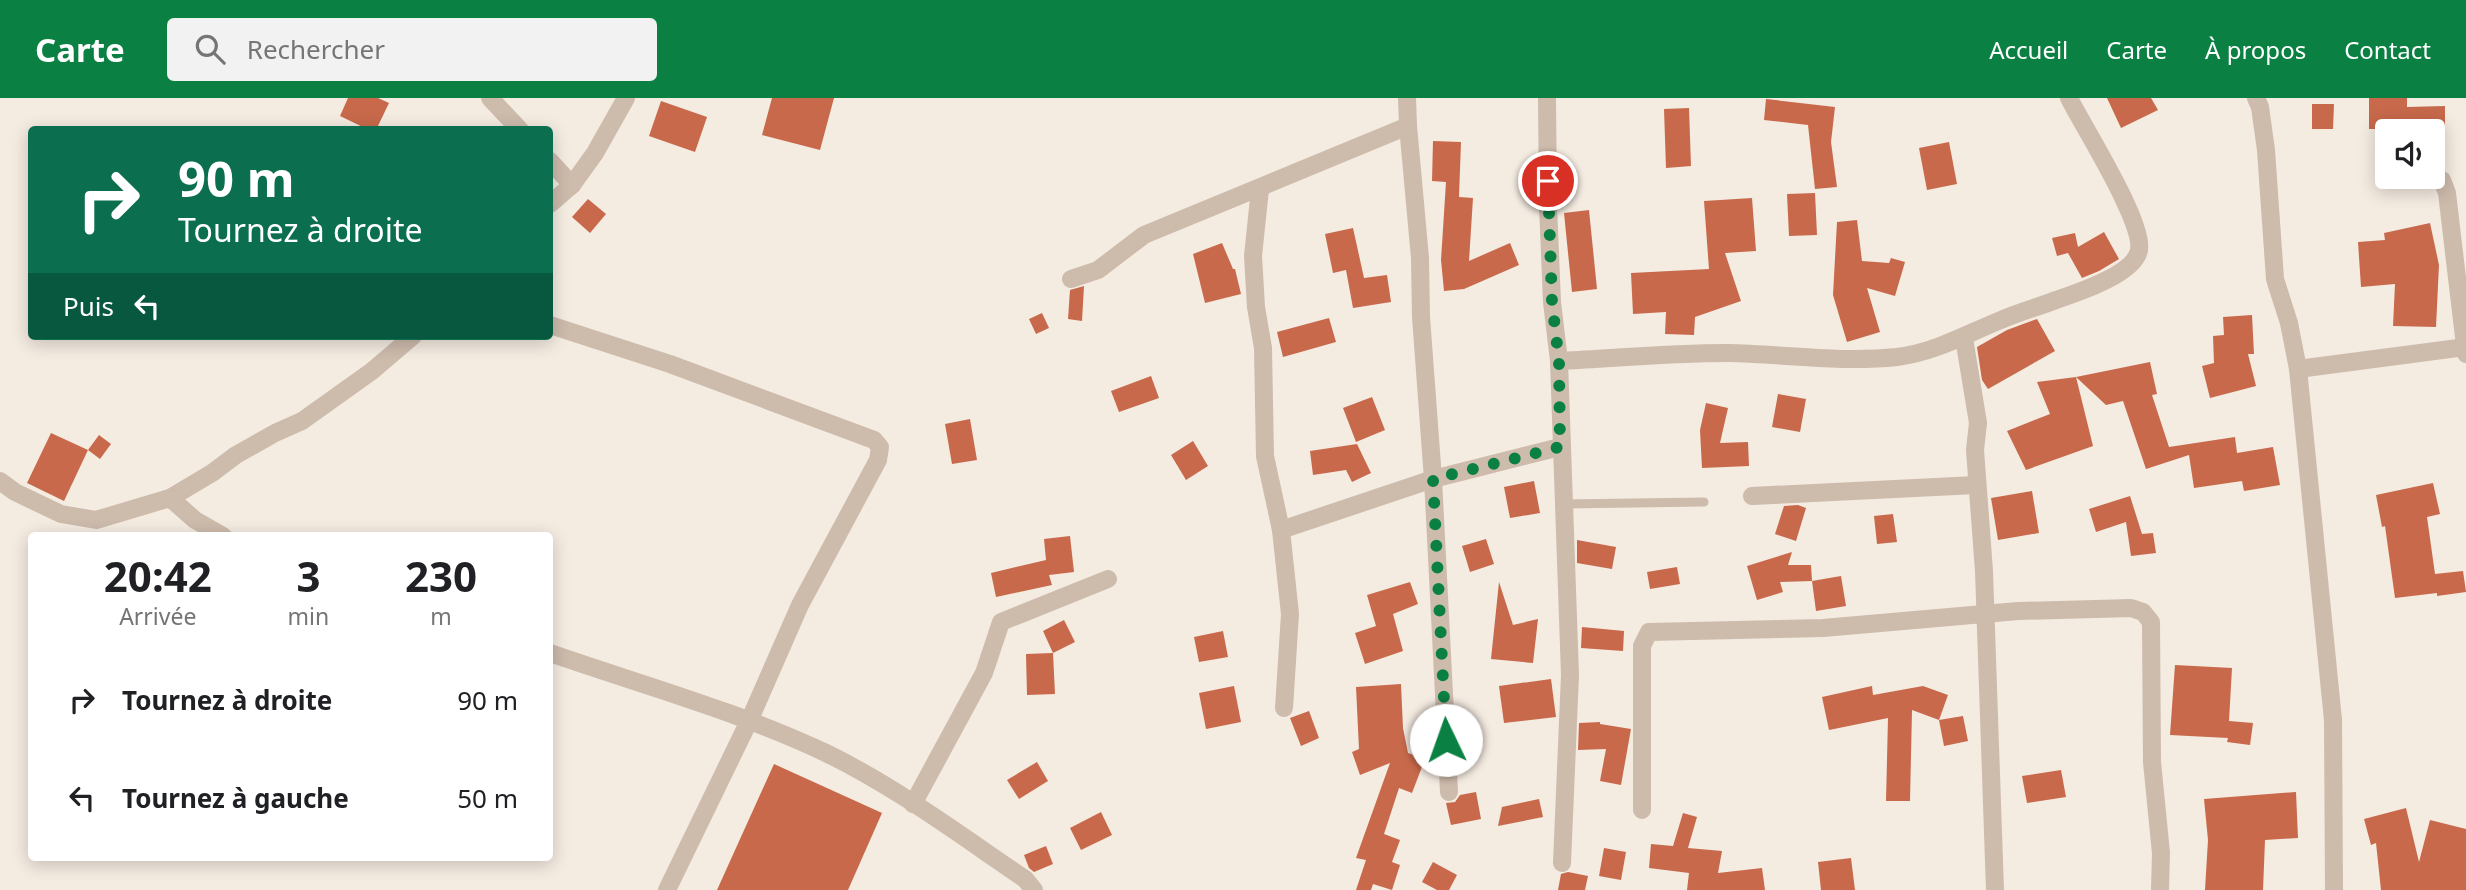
<!DOCTYPE html>
<html lang="fr">
<head>
<meta charset="utf-8">
<style>
	:root { --surface:#fff; --page:#f2f2f2; --text:#202124; --muted:#757577; --accent:#0b8043 }
	body { margin:0; font-family:"Noto Sans",sans-serif; background:var(--page); color:var(--text); height:100vh; display:flex; flex-direction:column; font-size:26px; white-space:nowrap }
	* { box-sizing:border-box; margin:0 }
	p { font-size:23px; color:var(--muted) }
	.icon { flex:none; width:38px; height:38px; fill:none; stroke:currentColor; stroke-width:2; stroke-linecap:round; stroke-linejoin:round }
	.map { position:relative; flex:1; overflow:hidden }
	.details { position:absolute; left:28px; top:434px; width:525px; height:329px; display:flex; flex-direction:column; background:var(--surface); border-radius:7px; box-shadow:0 4px 18px #0003 }
	.details>* { flex:none }
	.banner { position:absolute; left:28px; top:28px; width:525px; height:214px; border-radius:7px; box-shadow:0 4px 18px #0003; background:#0b6e4f; color:#fff; overflow:hidden }
	.tools { position:absolute; left:2375px; top:21px; display:grid; gap:14px }
	.tools a { display:grid; place-items:center; width:70px; height:70px; border-radius:7px; background:var(--surface); box-shadow:0 4px 18px #0003; font-size:35px }
	.pin { position:absolute; display:grid; place-items:center; width:60px; height:60px; color:#fff; margin:-30px; border:4px solid #fff; border-radius:50%; box-shadow:0 2px 7px #0007 }
	.me { position:absolute; width:77px; margin:-38px; rotate:357deg; stroke-linejoin:round; filter:drop-shadow(0 0 5px #0008) }
	.turn { display:flex; align-items:center; gap:24px; height:147px; padding:0 35px; font-size:32px }
	.turn .icon { width:91px; height:91px; stroke-width:2.5 }
	.turn b { display:block; font-size:49px; line-height:60px }
	.then { display:flex; align-items:center; height:66px; padding:0 35px; background:#0003; gap:14px; font-size:26px }
	.eta { display:flex; justify-content:space-evenly; align-items:center; height:119px; text-align:center }
	.eta b { font-size:42px; font-weight:700; line-height:49px }
	ul { padding:0; list-style:none }
	li { display:flex; align-items:center; gap:21px; height:98px; padding:0 35px }
	li div { flex:1 }
	li b { display:block; font-size:26px }
	li em { font-style:normal }
	header { display:flex; align-items:center; gap:42px; box-sizing:border-box; height:98px; padding:0 35px; background:var(--accent); color:#fff }
	header strong { font-size:33px }
	nav { display:flex; gap:38px; margin-inline-start:auto; font-size:24px }
	.search { width:490px; height:63px; background:var(--page); display:flex; align-items:center; gap:18px; box-sizing:border-box; padding:0 24px; border-radius:7px; color:var(--muted); font-size:26px }
	.map>svg:first-child { display:block }
	.building { fill:#c8694b }
	.lines { fill:none; stroke-linecap:round; stroke-linejoin:round }
	.service { stroke:#cdbbac; stroke-width:9 }
	.minor { stroke:#cdbbac; stroke-width:18 }
	.route { stroke:#0b8043; stroke-width:12; stroke-dasharray:0 21.6 }
</style>
</head>
<body>
<header>
<strong>Carte</strong>
<div class="search"><svg class="icon" aria-label="search" viewBox="0 0 24 24"><circle cx="10" cy="10" r="6"/><path d="M15 15l6 6"/></svg>Rechercher</div>
<nav><a>Accueil</a><a>Carte</a><a>À propos</a><a>Contact</a></nav>
</header>
<div class="map">
<svg width="2466" height="792" viewBox="0 0 2466 792">
	<rect width="100%" height="100%" fill="#f4ebe1"/>
	<g class="building">
		<path d="M348 0H378L389 5 376 32H369L340 18Z"/>
		<path d="M772 0H834L820 52 762 37Z"/>
		<path d="M2107 0H2151L2158 12 2121 30Z"/>
		<path d="M2369 0H2407V9L2445 8V31H2369Z"/>
		<path d="M1766 1 1835 9 1831 44 1837 89 1815 91 1808 27 1764 22Z"/>
		<path d="M661 3 707 19 695 54 649 38Z"/>
		<path d="M2312 6H2334L2333 31H2312Z"/>
		<path d="M1689 10 1691 68 1666 70 1664 11Z"/>
		<path d="M1433 43 1461 44 1459 99 1473 100 1469 163 1510 145 1519 167 1464 191 1444 193 1441 162 1446 84 1432 83Z"/>
		<path d="M1949 44 1957 86 1927 92 1919 50Z"/>
		<path d="M1815 95 1817 137 1789 138 1787 96Z"/>
		<path d="M1752 100 1756 153 1725 155 1741 203 1695 219 1694 237 1665 236 1666 214 1633 216 1631 175 1709 171 1704 103Z"/>
		<path d="M588 101 606 116 590 135 572 119Z"/>
		<path d="M1589 112 1597 191 1572 194 1564 115Z"/>
		<path d="M1857 122 1862 163 1889 165 1891 160 1905 164 1895 198 1867 190 1880 234 1847 244 1833 197 1837 124Z"/>
		<path d="M2430 125 2439 167 2436 229 2393 228 2395 186 2361 189 2358 144 2385 142 2384 135Z"/>
		<path d="M1353 130 1364 180 1387 177 1391 204 1353 210 1346 172 1333 175 1325 136Z"/>
		<path d="M2104 134 2119 161 2099 173 2082 180 2068 155 2057 158 2052 140 2075 135 2078 149Z"/>
		<path d="M1222 145 1233 171H1235L1241 196 1205 205 1193 156Z"/>
		<path d="M1084 188 1082 223 1068 221 1070 192Z"/>
		<path d="M1042 215 1049 230 1036 236 1029 221Z"/>
		<path d="M2252 217 2254 256H2248L2256 288 2210 300 2202 268 2214 265 2213 238 2224 237 2223 219Z"/>
		<path d="M1329 220 1336 244 1283 259 1277 234Z"/>
		<path d="M2037 221 2055 253 1988 291 1982 282 1977 249 2007 232Z"/>
		<path d="M2150 264 2157 296 2152 297 2169 349 2235 339 2237 355 2273 349 2280 387 2244 393 2242 383 2194 390 2189 357 2146 371 2123 303 2106 307 2076 279Z"/>
		<path d="M1151 278 1159 300 1119 314 1111 293Z"/>
		<path d="M2076 279 2093 348 2026 372 2007 333 2050 316 2037 284Z"/>
		<path d="M1778 296 1806 301 1800 334 1772 329Z"/>
		<path d="M1372 299 1385 332 1356 344 1343 310Z"/>
		<path d="M1706 305 1728 310 1720 345 1748 344 1749 368 1702 370 1700 332Z"/>
		<path d="M970 321 977 362 952 366 945 326Z"/>
		<path d="M51 335 88 352 64 403 27 385Z"/>
		<path d="M99 337 111 346 100 361 88 352Z"/>
		<path d="M1193 343 1208 368 1186 382 1171 357Z"/>
		<path d="M1357 346 1371 375 1352 384 1346 372 1313 377 1310 353Z"/>
		<path d="M1534 383 1540 415 1510 420 1504 389Z"/>
		<path d="M2433 385 2440 416 2427 419 2435 476 2463 473 2466 494 2437 498V495L2395 500 2385 428 2382 429 2376 397Z"/>
		<path d="M2032 393 2039 435 1998 442 1991 400Z"/>
		<path d="M2130 398 2142 436 2153 435 2156 455 2131 458 2126 424 2096 434 2089 411Z"/>
		<path d="M1798 407 1806 410 1796 443 1775 436 1784 408Z"/>
		<path d="M1893 416 1897 444 1877 446 1874 418Z"/>
		<path d="M1070 438 1074 474 1049 477 1052 487 996 499 991 475 1046 462 1044 441Z"/>
		<path d="M1486 441 1494 466 1470 474 1462 448Z"/>
		<path d="M1577 442 1616 449 1612 471 1577 465Z"/>
		<path d="M1792 454 1788 467H1811L1812 483 1780 484 1783 494 1757 502 1747 468Z"/>
		<path d="M1677 469 1680 486 1650 491 1647 474Z"/>
		<path d="M1841 478 1846 508 1816 513 1812 483Z"/>
		<path d="M1410 484 1418 506 1393 516 1403 553 1365 566 1355 535 1376 528 1367 497Z"/>
		<path d="M1499 484 1513 527 1538 521 1533 565 1491 561Z"/>
		<path d="M1064 522 1075 544 1053 555 1043 533Z"/>
		<path d="M1582 529 1624 533 1623 553 1581 550Z"/>
		<path d="M1223 533 1228 559 1199 564 1194 539Z"/>
		<path d="M1053 555 1055 596 1027 597 1026 556Z"/>
		<path d="M2175 567 2232 570 2229 623 2253 625 2250 647 2227 644 2228 640 2170 637Z"/>
		<path d="M1551 581 1556 619 1504 625 1499 588Z"/>
		<path d="M1401 586 1403 630 1408 655 1425 661 1412 695 1399 690 1384 736 1400 742 1392 764 1400 767 1392 792 1373 786 1371 792H1356L1366 762 1356 760 1390 665 1360 677 1352 654 1359 651 1356 589Z"/>
		<path d="M1234 588 1241 624 1206 631 1199 595Z"/>
		<path d="M1872 588 1873 597 1923 588 1948 597 1939 622 1912 612 1910 703H1886L1888 620 1829 632 1822 599Z"/>
		<path d="M1309 613 1319 640 1301 648 1290 620Z"/>
		<path d="M1963 618 1968 643 1944 648 1939 622Z"/>
		<path d="M1600 624V626L1631 631 1621 687 1600 683 1606 651 1578 652 1579 625Z"/>
		<path d="M1037 664 1048 683 1019 701 1007 682Z"/>
		<path d="M774 666 882 715 848 792H717Z"/>
		<path d="M2061 672 2066 699 2027 705 2022 678Z"/>
		<path d="M1476 694 1481 721 1451 727 1446 705 1455 704 1460 697Z"/>
		<path d="M2296 694 2298 740 2265 742 2263 792H2205L2208 742 2204 701Z"/>
		<path d="M1539 701 1543 719 1498 728 1502 709Z"/>
		<path d="M2406 710 2419 764 2430 722 2466 731V792H2381L2376 745 2371 747 2364 721Z"/>
		<path d="M1101 714 1112 737 1081 752 1070 730Z"/>
		<path d="M1683 715 1697 719 1688 750 1722 753 1718 775 1762 770 1765 792H1687L1689 775 1649 770 1651 746 1673 748Z"/>
		<path d="M1046 748 1053 766 1034 774 1029 770 1024 757Z"/>
		<path d="M1604 750 1626 754 1621 782 1599 778Z"/>
		<path d="M1851 760 1855 792H1821L1818 764Z"/>
		<path d="M1433 764 1457 777 1449 792H1437L1422 784Z"/>
		<path d="M1568 774 1588 778 1585 792H1558L1561 776Z"/>
	</g>
	<g class="lines">
		<path class="service" d="M1563 406 1704 404"/>
		<g class="minor">
			<path d="M490 0 520 32"/>
			<path d="M1407 0 1408 28 1420 160 1421 219 1433 381 1449 694"/>
			<path d="M1547 0 1548 108 1552 204 1559 263 1570 577 1562 765"/>
			<path d="M2256 0 2260 9 2266 52 2275 181 2289 225 2298 271 2333 622 2334 792"/>
			<path d="M550 63 572 87"/>
			<path d="M2442 82 2447 95 2466 256"/>
			<path d="M1260 91 1253 158 1256 209 1263 250 1265 358 1281 432 1290 516 1284 610"/>
			<path d="M550 106 572 87 595 55 626 0"/>
			<path d="M1071 181 1098 172 1144 137 1408 28"/>
			<path d="M550 227 670 266 874 342 880 349 878 362 800 507 750 621 667 792"/>
			<path d="M1964 240 1978 325 1975 352 1984 473 1995 792"/>
			<path d="M1559 263C1615 260 1672 255 1728 255 1784 256 1840 265 1897 259 1936 254 1966 236 2001 222 2019 214 2038 209 2056 202 2077 195 2135 176 2139 152 2144 124 2084 30 2069 0"/>
			<path d="M2298 271 2466 249"/>
			<path d="M0 383 15 394 61 416 96 422 170 400 212 375 236 357 275 335 302 323 372 273 413 238"/>
			<path d="M1752 398 1976 387"/>
			<path d="M170 400 195 422 223 438"/>
			<path d="M1281 432 1433 381 1560 349"/>
			<path d="M550 555C642 587 737 613 826 655 896 689 960 737 1025 781L1034 792"/>
			<path d="M913 706 984 575 1001 524 1108 481"/>
			<path d="M1642 712V548L1649 534 1823 530 2018 513 2131 510 2143 514 2151 524 2152 664 2161 755 2160 792"/>
		</g>
	</g>
	<g class="lines">
		<path class="route" d="M1446 642 1433 381 1560 349 1559 263 1552 204 1548 83"/>
	</g>
</svg>
<div class="tools">
<a><svg class="icon" aria-label="sound" viewBox="0 0 24 24"><path d="M4 9h4l5-4v14l-5-4H4zM17 9q2 3 0 6"/></svg></a>
</div>
<div class="pin" style="left:1548px;top:83px;background:#d93025"><svg class="icon" aria-label="arrive" viewBox="0 0 24 24"><path d="M6 21V4h12l-3 4 3 4H6"/></svg></div>
<svg class="me" style="left:1446px;top:642px" viewBox="-20 -20 40 40"><circle r="19" fill="#fff"/><path d="M0-13L10 11 0 6-10 11z" fill="#0b8043"/></svg>
<div class="banner">
<div class="turn"><svg class="icon" aria-label="right" viewBox="0 0 24 24"><path d="M7 20v-9h11M14 6l5 5-5 5"/></svg><div><b>90 m</b>Tournez à droite</div></div>
<div class="then">Puis<svg class="icon" aria-label="left" viewBox="0 0 24 24"><path d="M17 20v-9H6M10 6l-5 5 5 5"/></svg></div>
</div>
<section class="details">
<div class="eta">
<div><b>20:42</b><p>Arrivée</p></div>
<div><b>3</b><p>min</p></div>
<div><b>230</b><p>m</p></div>
</div>
<ul>
<li><svg class="icon" aria-label="right" viewBox="0 0 24 24"><path d="M7 20v-9h11M14 6l5 5-5 5"/></svg><div><b>Tournez à droite</b></div><em>90 m</em></li>
<li><svg class="icon" aria-label="left" viewBox="0 0 24 24"><path d="M17 20v-9H6M10 6l-5 5 5 5"/></svg><div><b>Tournez à gauche</b></div><em>50 m</em></li>
</ul>
</section>
</div>
</body>
</html>
